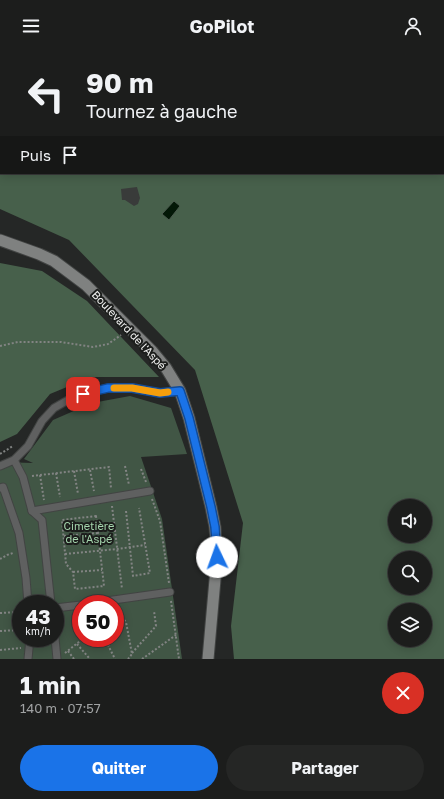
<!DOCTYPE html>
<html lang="fr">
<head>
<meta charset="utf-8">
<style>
	:root { --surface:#1c1d1c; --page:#252625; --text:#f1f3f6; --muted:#a0a2a3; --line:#3a3b3b; --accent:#1a73e8 }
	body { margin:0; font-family:"Golos Text",sans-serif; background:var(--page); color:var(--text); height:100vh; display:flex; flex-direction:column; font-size:15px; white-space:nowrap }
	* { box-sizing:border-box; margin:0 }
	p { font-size:13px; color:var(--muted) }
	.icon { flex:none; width:22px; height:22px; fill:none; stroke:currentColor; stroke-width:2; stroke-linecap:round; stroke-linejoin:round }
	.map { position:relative; height:607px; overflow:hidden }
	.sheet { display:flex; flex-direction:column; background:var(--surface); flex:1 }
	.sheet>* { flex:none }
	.hud { position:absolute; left:0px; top:0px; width:444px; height:122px; box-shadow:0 2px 10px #0003,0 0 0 1px var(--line); background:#1c1d1c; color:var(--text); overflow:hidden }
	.controls { position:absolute; left:388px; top:447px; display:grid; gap:8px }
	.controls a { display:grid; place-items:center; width:44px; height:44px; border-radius:50%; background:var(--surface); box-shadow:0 2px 10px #0003,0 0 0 1px var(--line); font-size:20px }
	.speed { position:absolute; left:12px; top:543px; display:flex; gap:8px; font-size:20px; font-weight:700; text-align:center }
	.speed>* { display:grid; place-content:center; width:52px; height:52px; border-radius:50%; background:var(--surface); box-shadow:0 2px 10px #0003,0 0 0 1px var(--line); line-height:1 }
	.speed small { font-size:10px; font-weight:400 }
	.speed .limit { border:6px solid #d22; background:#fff; color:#111 }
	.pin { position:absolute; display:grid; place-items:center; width:34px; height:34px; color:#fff; margin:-17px; border-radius:8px; box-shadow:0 2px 6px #0006 }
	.me { position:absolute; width:44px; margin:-22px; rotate:357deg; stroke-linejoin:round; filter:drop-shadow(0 0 3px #0008) }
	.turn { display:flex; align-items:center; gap:14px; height:84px; padding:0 20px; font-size:18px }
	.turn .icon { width:52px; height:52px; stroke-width:2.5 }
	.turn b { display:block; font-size:28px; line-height:34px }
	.then { display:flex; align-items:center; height:38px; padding:0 20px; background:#0003; gap:8px; font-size:15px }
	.round { display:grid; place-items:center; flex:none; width:42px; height:42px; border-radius:21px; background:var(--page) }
	.overview { display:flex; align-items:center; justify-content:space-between; height:68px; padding:0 20px }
	h1 { font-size:24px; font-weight:700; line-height:30px }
	.cta { display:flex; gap:8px; margin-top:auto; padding:8px 20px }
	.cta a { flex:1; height:46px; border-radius:24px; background:var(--accent); color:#fff; font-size:16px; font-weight:700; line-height:46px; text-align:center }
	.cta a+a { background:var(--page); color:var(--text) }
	header { display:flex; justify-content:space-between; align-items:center; height:52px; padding:0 20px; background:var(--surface); font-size:18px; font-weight:700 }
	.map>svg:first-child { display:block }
	.green { fill:#415645; fill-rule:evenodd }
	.forest { fill:#47604b; fill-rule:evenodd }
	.water { fill:#031807; stroke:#4b5a4e }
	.building { fill:#393b3a }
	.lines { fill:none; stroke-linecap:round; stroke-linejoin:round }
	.service-casing { stroke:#424443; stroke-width:9 }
	.secondary-casing { stroke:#424443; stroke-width:13 }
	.path { stroke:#828483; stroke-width:2; stroke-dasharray:2 2; stroke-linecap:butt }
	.service { stroke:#5f6060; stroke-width:7 }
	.secondary { stroke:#7f8180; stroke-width:11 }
	.route-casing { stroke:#114b97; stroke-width:10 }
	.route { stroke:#1a73e8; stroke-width:7 }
	.slow { stroke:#f59e0b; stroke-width:7 }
	.labels { text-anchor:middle; stroke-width:4; stroke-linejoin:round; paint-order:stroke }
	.street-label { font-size:11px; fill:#f2f3f2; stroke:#1c1e1c }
	.park-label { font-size:11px; fill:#a4d4ac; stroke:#1c1e1c }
</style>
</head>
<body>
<header><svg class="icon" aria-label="menu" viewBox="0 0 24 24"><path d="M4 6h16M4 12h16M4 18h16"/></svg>GoPilot<svg class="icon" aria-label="person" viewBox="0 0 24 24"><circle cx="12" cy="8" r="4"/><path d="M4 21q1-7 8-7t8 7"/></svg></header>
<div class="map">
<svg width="444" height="607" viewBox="0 0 444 607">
	<rect width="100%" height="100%" fill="#252726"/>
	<path class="green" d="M130 344 171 356 187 402 141 405 162 467 182 607H0V410L33 411 24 407 53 368 92 351ZM21 552H55V586H21ZM81 552H115V586H81Z"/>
	<g class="forest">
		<path d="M0 0H444V607H234L231 574 243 471 195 318 69 188 0 157ZM1 1H443V121H1ZM395 454H425V484H395ZM395 506H425V536H395ZM395 558H425V588H395Z"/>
		<path d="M0 211 42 219 87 249 159 325H91L50 342 17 382 0 390Z"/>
	</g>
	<path class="water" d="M174 149 180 154 169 168 162 162Z"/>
	<path class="building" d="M137 135 140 146 138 152 134 154 125 148H122L121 137Z"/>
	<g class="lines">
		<defs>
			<g id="service">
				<path d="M14 408 23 425 32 459 42 468 51 552"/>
				<path d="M0 414 14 408 28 394 42 369 54 356 68 348 83 342 108 336H132L160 341 180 339"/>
				<path d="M0 436 3 435 19 481 26 526 28 552"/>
				<path d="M32 459 150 439"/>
				<path d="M85 552 170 540"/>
				<path d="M55 556 81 553"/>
				<path d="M55 586 57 607"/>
				<path d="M28 607 30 586"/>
			</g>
			<path id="secondary" d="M0 188 39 202 54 209 86 233 152 299 166 316 180 339 189 366 211 455 215 475 217 505 208 607"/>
		</defs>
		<use href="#service" class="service-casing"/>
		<use href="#secondary" class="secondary-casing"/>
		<g class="path">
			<path d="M421 0 422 1"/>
			<path d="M347 1 354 0"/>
			<path d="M443 29 444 30"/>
			<path d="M0 97H1"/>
			<path d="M0 294 18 290H61L93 295 108 292 121 283"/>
			<path d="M0 402 13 394"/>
			<path d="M125 414 129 433"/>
			<path d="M141 417 146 430"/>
			<path d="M90 418 94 439"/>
			<path d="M74 419 78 442"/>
			<path d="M56 421 60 445"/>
			<path d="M40 423 44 448"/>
			<path d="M32 424 109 415 111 436"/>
			<path d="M152 447 160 469 169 531"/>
			<path d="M112 454 122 537"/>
			<path d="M126 459 133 524 150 521 139 456"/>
			<path d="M96 464 104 534 75 537 73 520 66 512 62 468Z"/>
			<path d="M64 484 98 481"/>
			<path d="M65 502 117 497 145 493"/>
			<path d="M0 507 7 503 13 501"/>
			<path d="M73 520 102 518"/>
			<path d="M171 549 179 607"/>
			<path d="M116 559 126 570 132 602 128 607"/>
			<path d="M0 561 21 560"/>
			<path d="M0 579 21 578"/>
			<path d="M106 589 115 607"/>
			<path d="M77 592 90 607"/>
			<path d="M0 598 21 596"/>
			<path d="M68 599 74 607"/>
			<path d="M65 601 84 586"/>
			<path d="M132 601 156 574 154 559"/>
			<path d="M142 607 176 583"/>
		</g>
		<use href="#service" class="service"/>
		<use href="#secondary" class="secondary"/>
	</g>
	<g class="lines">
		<defs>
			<path id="route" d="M83 342 108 336H132L160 341 180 339 189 366 211 455 215 475 217 505"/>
		</defs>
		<use href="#route" class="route-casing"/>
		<use href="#route" class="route"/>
		<path class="slow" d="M114 336H132L160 341 168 340"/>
	</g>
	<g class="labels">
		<g class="street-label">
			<text transform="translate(129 278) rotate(47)" y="4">Boulevard de l'Aspé</text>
		</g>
		<g class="park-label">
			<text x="89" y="478">Cimetière<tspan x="89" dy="13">de l'Aspé</tspan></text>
		</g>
	</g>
</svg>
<div class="controls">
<a><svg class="icon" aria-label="sound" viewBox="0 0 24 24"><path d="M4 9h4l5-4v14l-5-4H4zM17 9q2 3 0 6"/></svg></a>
<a><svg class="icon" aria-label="search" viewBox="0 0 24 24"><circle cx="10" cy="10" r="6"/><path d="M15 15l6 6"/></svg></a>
<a><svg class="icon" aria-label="layers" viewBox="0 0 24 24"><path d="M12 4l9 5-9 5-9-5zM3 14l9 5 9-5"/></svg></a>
</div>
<div class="speed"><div>43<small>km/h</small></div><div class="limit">50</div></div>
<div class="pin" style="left:83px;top:342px;background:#d93025"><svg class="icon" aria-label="arrive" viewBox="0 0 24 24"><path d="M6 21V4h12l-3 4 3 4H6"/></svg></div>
<svg class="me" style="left:217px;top:505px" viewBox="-20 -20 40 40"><circle r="19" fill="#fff"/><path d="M0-13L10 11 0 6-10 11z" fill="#1a73e8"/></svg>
<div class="hud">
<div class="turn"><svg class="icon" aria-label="left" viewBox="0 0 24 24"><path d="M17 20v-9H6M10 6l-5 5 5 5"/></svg><div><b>90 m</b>Tournez à gauche</div></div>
<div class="then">Puis<svg class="icon" aria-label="arrive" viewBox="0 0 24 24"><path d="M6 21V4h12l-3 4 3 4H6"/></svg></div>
</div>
</div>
<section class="sheet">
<div class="overview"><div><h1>1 min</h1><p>140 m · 07:57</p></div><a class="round" style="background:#d93025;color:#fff"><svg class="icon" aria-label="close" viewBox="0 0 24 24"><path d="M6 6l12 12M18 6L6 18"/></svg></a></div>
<div class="cta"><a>Quitter</a><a>Partager</a></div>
</section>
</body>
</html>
